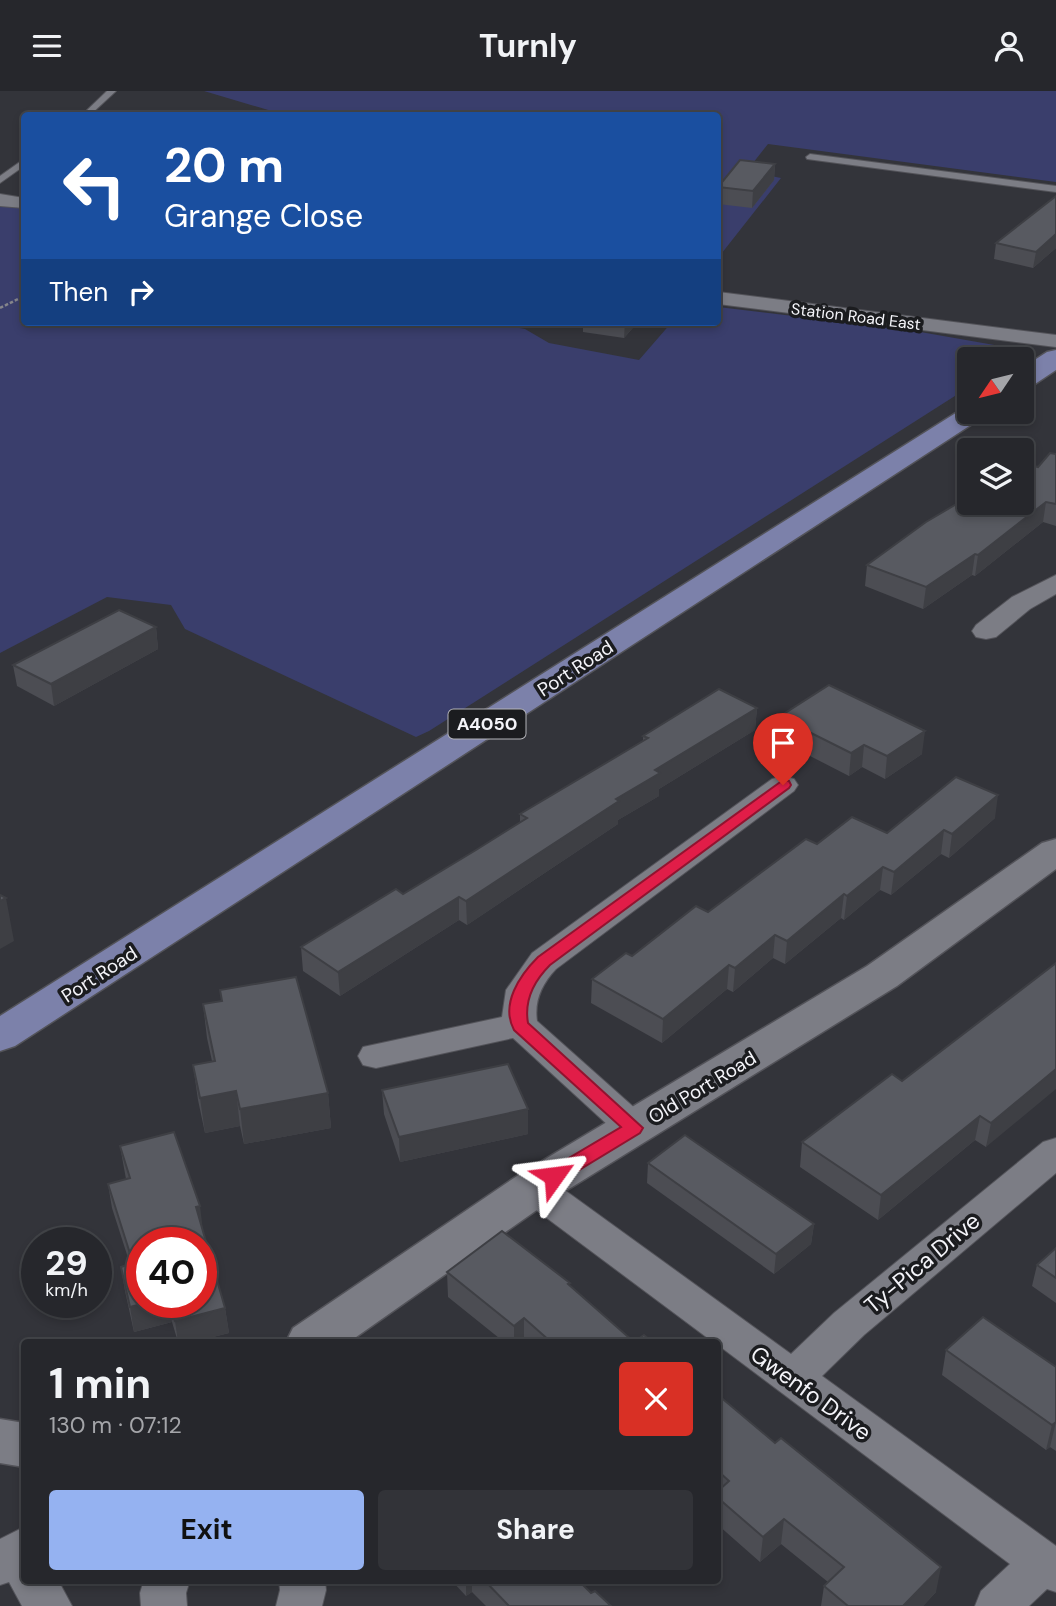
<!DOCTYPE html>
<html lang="en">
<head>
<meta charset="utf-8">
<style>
	:root { --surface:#26272c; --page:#323338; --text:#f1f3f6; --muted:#a4a5a9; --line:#424448; --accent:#95b2f1 }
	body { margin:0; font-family:"DM Sans",sans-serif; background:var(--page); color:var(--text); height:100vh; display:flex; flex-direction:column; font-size:26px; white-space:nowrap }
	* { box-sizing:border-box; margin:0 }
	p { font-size:23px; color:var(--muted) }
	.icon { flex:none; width:38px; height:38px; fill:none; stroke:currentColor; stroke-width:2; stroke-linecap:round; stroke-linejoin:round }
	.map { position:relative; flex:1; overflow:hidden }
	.panel { position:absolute; left:21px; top:1248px; width:700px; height:245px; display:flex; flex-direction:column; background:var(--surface); border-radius:7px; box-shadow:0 4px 10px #0003,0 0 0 2px var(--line) }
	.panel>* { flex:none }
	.hud { position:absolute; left:21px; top:21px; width:700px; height:214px; border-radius:7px; box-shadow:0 4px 10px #0003,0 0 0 2px var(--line); background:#1a4fa0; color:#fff; overflow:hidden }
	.needle { width:46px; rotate:235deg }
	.fabs { position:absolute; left:957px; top:256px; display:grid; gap:14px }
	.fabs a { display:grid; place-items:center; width:77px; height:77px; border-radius:7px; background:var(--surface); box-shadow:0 4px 10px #0003,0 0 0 2px var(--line); font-size:35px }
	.speed { position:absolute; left:21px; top:1136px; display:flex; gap:14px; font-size:35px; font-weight:700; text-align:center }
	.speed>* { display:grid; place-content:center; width:91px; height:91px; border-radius:50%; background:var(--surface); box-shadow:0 4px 10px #0003,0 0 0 2px var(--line); line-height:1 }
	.speed small { font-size:18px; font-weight:400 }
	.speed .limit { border:10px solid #d22; background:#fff; color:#111 }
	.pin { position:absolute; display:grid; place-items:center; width:60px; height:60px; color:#fff; margin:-72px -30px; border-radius:50% 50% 50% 0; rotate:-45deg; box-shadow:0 0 7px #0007 }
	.pin .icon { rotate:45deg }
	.me { position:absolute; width:77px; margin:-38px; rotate:59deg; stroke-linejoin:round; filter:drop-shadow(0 0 5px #0008) }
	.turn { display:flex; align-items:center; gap:24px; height:147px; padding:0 28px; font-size:32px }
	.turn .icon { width:91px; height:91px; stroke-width:2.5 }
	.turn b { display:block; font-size:49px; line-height:60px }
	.then { display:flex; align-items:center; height:66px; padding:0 28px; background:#0003; gap:14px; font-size:26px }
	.round { display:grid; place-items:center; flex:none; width:74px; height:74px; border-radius:7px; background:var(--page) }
	.overview { display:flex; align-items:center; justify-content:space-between; height:119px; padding:0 28px }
	h1 { font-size:42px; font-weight:700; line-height:52px }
	.cta { display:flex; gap:14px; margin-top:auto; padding:14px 28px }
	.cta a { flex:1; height:80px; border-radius:7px; background:var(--accent); color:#111; font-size:28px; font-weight:700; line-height:80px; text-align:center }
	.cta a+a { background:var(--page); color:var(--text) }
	header { display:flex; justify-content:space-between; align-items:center; height:91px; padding:0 28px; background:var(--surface); font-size:32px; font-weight:700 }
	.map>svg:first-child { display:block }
	.green { fill:#3a3e6c }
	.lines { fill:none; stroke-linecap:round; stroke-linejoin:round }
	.service-casing { stroke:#535359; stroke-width:2 }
	.minor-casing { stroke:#535359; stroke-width:2 }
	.tertiary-casing { stroke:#535359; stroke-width:3 }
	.primary-casing { stroke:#535359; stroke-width:3 }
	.path { stroke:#85858b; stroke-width:2.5; stroke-dasharray:3.5 2; stroke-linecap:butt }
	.service { fill:#7c7d85; fill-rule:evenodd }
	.minor { fill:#7c7d85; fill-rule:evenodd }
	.tertiary { fill:#7c7d85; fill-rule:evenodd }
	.primary { fill:#7c81aa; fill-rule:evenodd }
	.wall { fill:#4c4d53; fill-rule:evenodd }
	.shaded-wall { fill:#3e3f44 }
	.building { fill:#585a61; stroke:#3e3f44; stroke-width:2 }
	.route { fill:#e11d48; stroke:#92132f; stroke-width:2 }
	.labels { text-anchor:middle; stroke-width:7; stroke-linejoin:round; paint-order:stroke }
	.far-street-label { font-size:16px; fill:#f4f4f9; stroke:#1b1c1f }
	.shield { fill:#1b1c1f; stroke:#b3b3b8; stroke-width:2 }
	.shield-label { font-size:18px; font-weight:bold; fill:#f4f4f9 }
	.street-label { font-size:19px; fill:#f4f4f9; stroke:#1b1c1f }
	.near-street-label { font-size:23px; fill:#f4f4f9; stroke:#1b1c1f }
</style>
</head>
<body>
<header><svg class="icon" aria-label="menu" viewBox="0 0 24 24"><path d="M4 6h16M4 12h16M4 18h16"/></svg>Turnly<svg class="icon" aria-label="person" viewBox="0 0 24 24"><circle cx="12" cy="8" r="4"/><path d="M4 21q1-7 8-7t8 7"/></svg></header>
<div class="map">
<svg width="1056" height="1515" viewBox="0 0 1056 1515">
	<rect width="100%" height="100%" fill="#33343a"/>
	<g class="green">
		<path d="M204 0H1056V91L768 53 749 77 756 82 781 87 718 167V24H285Z"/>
		<path d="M24 102V231H485L525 238 549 252 639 269 672 231H718V216L909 239 1000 255 1008 268H970L969 296 429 640 416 646 185 538 171 514 107 506 0 562V115L4 116Z"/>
	</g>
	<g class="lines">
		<defs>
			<g id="service">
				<path d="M107 0H116L90 24H82Z"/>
				<path d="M810 63 1056 95V101L807 68 806 66Z"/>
				<path d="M24 68V75L0 92V85Z"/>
			</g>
			<g id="minor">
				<path d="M0 103 24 107V117L0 115Z"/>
				<path d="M718 201 1056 244V256L718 213Z"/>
				<path d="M1056 484V503L1030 518 996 546 986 548 976 546 972 540 976 534 1012 506Z"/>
				<path d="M783 685 794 688 798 694 794 700 556 878C542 893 534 909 537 930L647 1028 653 1037 647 1046 634 1050 621 1046 513 947 376 977 363 974 358 965 363 956 502 926 506 899 532 862 772 688Z"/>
				<path d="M1056 1047V1082L864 1244 822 1285 1056 1455V1501L1047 1498 1029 1515H975L981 1500 1010 1473 718 1254V1251H713L520 1107 515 1097 520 1087 534 1083 548 1087 791 1263 834 1222 1043 1051Z"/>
				<path d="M24 1436V1489H58L72 1515H22L9 1491 0 1494V1448Z"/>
				<path d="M144 1489H190L186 1502 187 1515H141L140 1502Z"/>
				<path d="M279 1489H325L326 1499 322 1515H276L280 1499Z"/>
			</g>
			<g id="tertiary">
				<path d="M1056 748V778L897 895 551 1109 349 1251H286L293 1237 517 1085 867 875 1042 752Z"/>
				<path d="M0 1328 24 1332V1376L0 1372Z"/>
			</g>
			<g id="primary">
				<path d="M1056 259V279L1032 295 1022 297V277L1047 261Z"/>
				<path d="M970 313V320H987L983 326 15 955 0 960V925Z"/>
			</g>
		</defs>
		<use href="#service" class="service-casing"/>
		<use href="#minor" class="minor-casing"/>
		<use href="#tertiary" class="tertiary-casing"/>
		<use href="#primary" class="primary-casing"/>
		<path class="path" d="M0 217 24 205"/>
		<use href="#service" class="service"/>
		<use href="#minor" class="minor"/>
		<use href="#tertiary" class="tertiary"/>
		<use href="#primary" class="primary"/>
	</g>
	<g class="wall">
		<path d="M775 73 774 89 752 117 718 113V96Z"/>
		<path d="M1056 105V157L1033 177 994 168 996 152Z"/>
		<path d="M583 231H638L624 247 583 241Z"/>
		<path d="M1056 363V435L1043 431 975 485 972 484 923 518 865 495 867 474 1022 411 1038 376Z"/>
		<path d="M156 536 158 558 54 615 17 595 13 574Z"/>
		<path d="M757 617 755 639 659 698V705L618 729V733L467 834 459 829 340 905 303 880 301 856 403 803 476 759 520 731V723L643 650V645Z"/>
		<path d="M779 626 922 663 885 688 862 676 849 685 777 648Z"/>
		<path d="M995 727 949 767 941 763 891 804 880 799 844 829 841 827 785 873 773 867 733 901 727 898 662 952 591 912 592 888 708 821 817 753 887 742Z"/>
		<path d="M1056 872 986 1056 975 1049 878 1129 800 1076 802 1051 902 990Z"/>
		<path d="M220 899 328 1002 331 1037 244 1053 240 1035 205 1042 198 1009 193 974 212 970 207 947 203 913 222 910Z"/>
		<path d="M382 999 528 1043 400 1071 384 1023Z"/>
		<path d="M120 1055 203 1140 225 1217 229 1242 193 1251H178L172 1231 134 1241 125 1200 121 1176 130 1173 112 1117 108 1093 126 1088ZM201 1152V1211H142Z"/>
		<path d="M648 1072 814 1133 811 1153 774 1183 647 1092Z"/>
		<path d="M1056 1157V1212L1032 1195 1037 1174Z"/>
		<path d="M447 1181 570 1195 634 1251H652H504L448 1206Z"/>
		<path d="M946 1259 1056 1276V1360L1050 1356 1046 1359 942 1284Z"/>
		<path d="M718 1304 936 1501 923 1515H821L824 1495 828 1491 781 1453 760 1471 718 1434Z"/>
		<path d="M451 1489H578L591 1502 611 1515H486L472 1501 466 1505Z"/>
	</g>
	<g class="shaded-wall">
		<path d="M775 73 774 89 752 117 753 100Z"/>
		<path d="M1056 143V157L1033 177 1036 161Z"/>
		<path d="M625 231H638L624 247Z"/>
		<path d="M1046 411 1043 431 975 485 978 464Z"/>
		<path d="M975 463 972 484 923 518 926 496Z"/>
		<path d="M156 536 158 558 54 615 51 593Z"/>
		<path d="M757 617 755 639 659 698V705L618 729V733L467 834 466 810 616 708 655 679Z"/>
		<path d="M925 640 922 663 885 688 887 665Z"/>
		<path d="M864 654 862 676 849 685 851 662Z"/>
		<path d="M998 704 995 727 949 767 952 743Z"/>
		<path d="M944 739 941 763 891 804 894 781Z"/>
		<path d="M883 776 880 799 844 829 847 805Z"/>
		<path d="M844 803 841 827 785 873 787 850Z"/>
		<path d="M459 806V829L340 905 338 881Z"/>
		<path d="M6 807 14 850 0 858V810Z"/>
		<path d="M775 844 773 867 733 901 735 877Z"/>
		<path d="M729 874 727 898 662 952 663 928Z"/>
		<path d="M1056 978V998L986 1056 991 1032Z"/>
		<path d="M236 1000 240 1035 205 1042 200 1007Z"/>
		<path d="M328 1002 331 1037 244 1053 240 1018Z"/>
		<path d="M528 1018V1043L400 1071 399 1046Z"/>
		<path d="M980 1025 975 1049 878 1129 881 1104Z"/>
		<path d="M200 1115 203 1140 196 1116Z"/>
		<path d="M814 1133 811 1153 774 1183 776 1163Z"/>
		<path d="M149 1211H169L172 1231 134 1241 130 1216Z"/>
		<path d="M225 1217 229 1242 193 1251H178L175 1230Z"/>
		<path d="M524 1227V1251H514V1235Z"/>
		<path d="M1056 1331 1050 1356 1046 1359 1052 1334Z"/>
		<path d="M784 1428 781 1453 760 1471 763 1446Z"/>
		<path d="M941 1476 936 1501 923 1515H903Z"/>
		<path d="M466 1489H472V1501L466 1505Z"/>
	</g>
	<g class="building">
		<path d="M740 69 775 73 753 100 718 96Z"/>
		<path d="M1056 105V143L1036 161 996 152Z"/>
		<path d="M1050 362 1056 363V413L1046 411 978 464 975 463 926 496 867 474 926 431 970 405V411H1022V385L1031 374 1038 376Z"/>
		<path d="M119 519 156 536 51 593 13 574Z"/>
		<path d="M829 594 925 640 887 665 864 654 851 662 779 626Z"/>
		<path d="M719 598 757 617 655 679 660 682 616 708 619 710 466 810 459 806 338 881 301 856 396 798 403 803 476 759 527 727 520 723 648 647 643 645Z"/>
		<path d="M956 686 998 704 952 743 944 739 894 781 883 776 847 805 844 803 787 850 775 844 735 877 729 874 663 928 592 888 626 862 632 865 696 815 708 821 806 748 817 753 852 726 887 742Z"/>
		<path d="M0 804 6 807 0 810Z"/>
		<path d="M1056 872V978L991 1032 980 1025 881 1104 802 1051 892 983 902 990Z"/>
		<path d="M296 886 328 1002 240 1018 236 1000 200 1007 193 974 215 970 203 913 222 910 220 899Z"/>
		<path d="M508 973 528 1018 399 1046 382 999Z"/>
		<path d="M174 1041 200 1115 196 1116 225 1217 175 1230 169 1211H201V1152H142V1211H149L130 1216 121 1176 133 1172 108 1093 130 1087 120 1055Z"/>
		<path d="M685 1044 814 1133 776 1163 648 1072Z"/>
		<path d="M502 1140 570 1192 568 1193 634 1251 644 1244 652 1251H551L524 1227 514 1235 447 1181Z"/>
		<path d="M1056 1157V1187L1037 1174Z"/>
		<path d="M983 1226 1056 1276V1331L1052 1334 946 1259Z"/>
		<path d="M718 1304 775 1352 781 1347 941 1476 903 1515H848L824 1495 844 1476 784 1428 763 1446 718 1407V1400L729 1390 718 1380Z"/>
		<path d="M484 1489H578L591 1502 595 1500 611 1515H509Z"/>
	</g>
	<path class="route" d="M783 689 789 690 791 694 789 697 550 874C534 890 524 909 528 932L643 1037 640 1042 561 1090H547L544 1085 547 1080 621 1036 514 939C500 913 520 884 538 866Z"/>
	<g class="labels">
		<g class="far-street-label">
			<text transform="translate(856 225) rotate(7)" y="6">Station Road East</text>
		</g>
		<rect class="shield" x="448.5" y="618.5" width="77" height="29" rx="5"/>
		<g class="shield-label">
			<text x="487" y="639">A4050</text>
		</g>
		<g class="street-label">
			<text transform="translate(575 577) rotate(-33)" y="7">Port Road</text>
			<text transform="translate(99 883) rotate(-33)" y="7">Port Road</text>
			<text transform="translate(702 996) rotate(-31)" y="7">Old Port Road</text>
		</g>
		<g class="near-street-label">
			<text transform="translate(922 1172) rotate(-40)" y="8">Ty-Pica Drive</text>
			<text transform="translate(811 1302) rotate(36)" y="8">Gwenfo Drive</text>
		</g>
	</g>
</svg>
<div class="fabs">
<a><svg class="needle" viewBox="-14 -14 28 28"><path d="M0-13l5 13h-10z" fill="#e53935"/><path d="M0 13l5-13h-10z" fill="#a4a5a9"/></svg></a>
<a><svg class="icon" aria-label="layers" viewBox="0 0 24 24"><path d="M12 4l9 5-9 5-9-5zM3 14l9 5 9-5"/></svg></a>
</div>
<div class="speed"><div>29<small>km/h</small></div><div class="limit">40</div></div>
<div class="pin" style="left:783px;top:694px;background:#d93025"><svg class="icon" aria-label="arrive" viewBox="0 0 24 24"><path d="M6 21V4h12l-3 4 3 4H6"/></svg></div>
<svg class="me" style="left:554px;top:1085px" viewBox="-20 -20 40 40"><path d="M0-17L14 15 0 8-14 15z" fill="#e11d48" stroke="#fff" stroke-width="4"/></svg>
<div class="hud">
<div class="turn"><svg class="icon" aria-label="left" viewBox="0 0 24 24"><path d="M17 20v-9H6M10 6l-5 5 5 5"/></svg><div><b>20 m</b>Grange Close</div></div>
<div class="then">Then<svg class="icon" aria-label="right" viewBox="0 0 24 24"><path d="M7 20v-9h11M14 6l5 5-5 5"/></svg></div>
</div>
<section class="panel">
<div class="overview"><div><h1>1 min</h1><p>130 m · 07:12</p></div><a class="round" style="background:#d93025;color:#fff"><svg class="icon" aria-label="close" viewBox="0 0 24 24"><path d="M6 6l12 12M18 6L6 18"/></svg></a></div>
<div class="cta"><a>Exit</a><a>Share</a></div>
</section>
</div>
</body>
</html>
